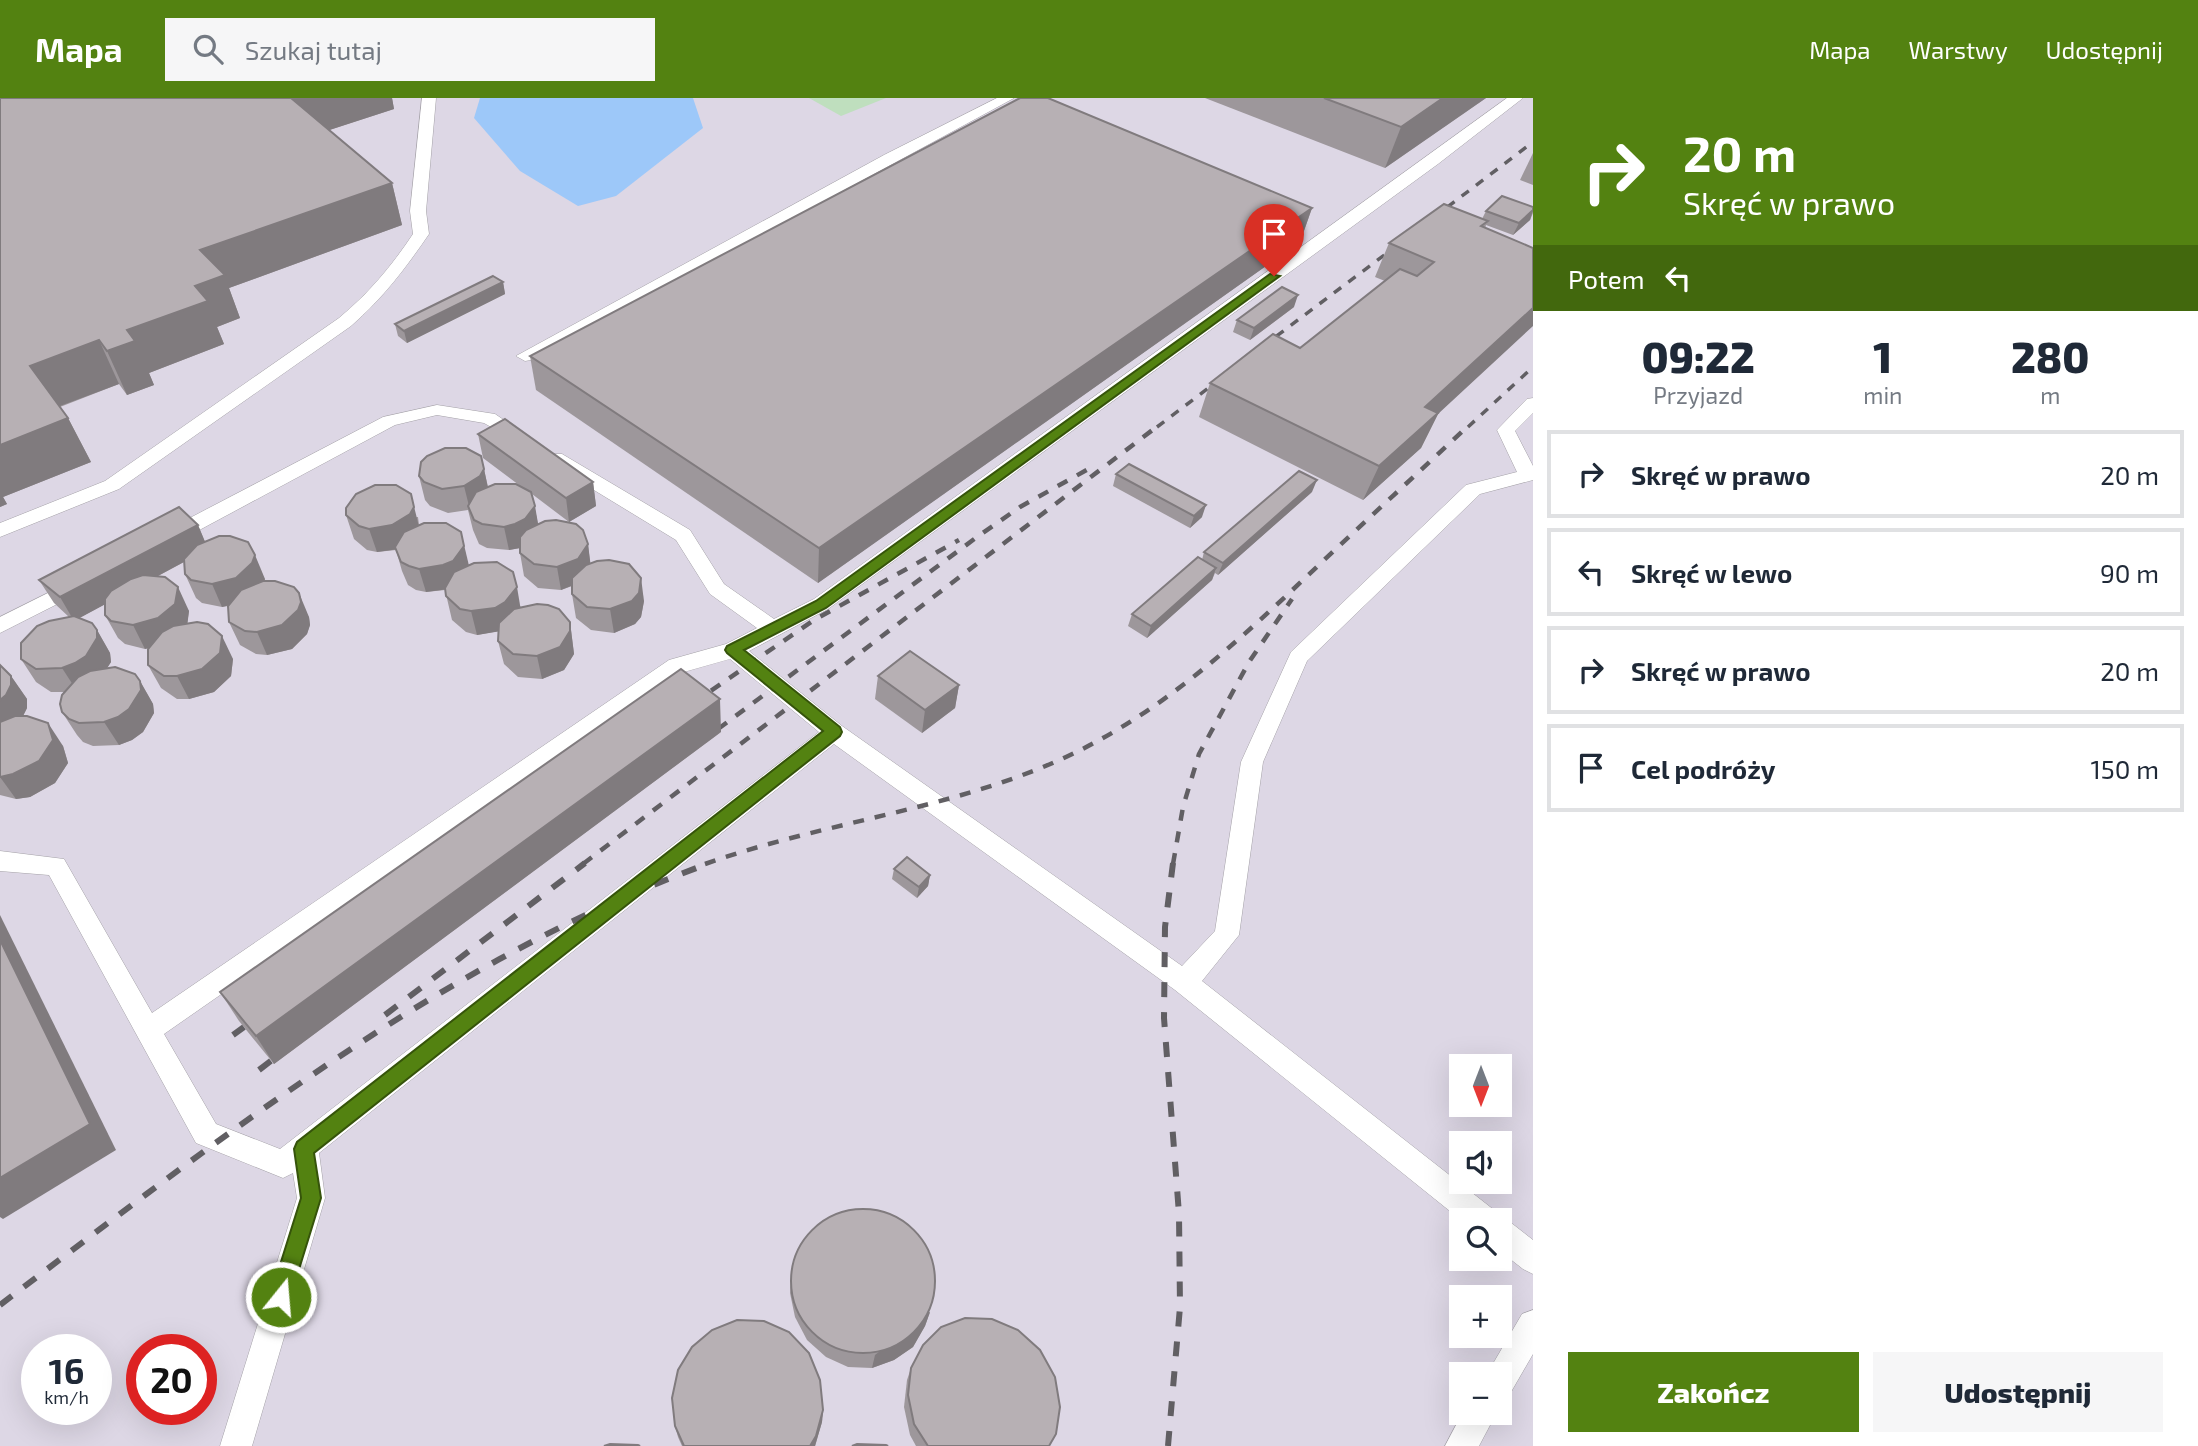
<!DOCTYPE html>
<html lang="pl">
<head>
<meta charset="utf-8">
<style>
	:root { --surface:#fff; --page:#f6f6f7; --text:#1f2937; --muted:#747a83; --line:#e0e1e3; --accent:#538211 }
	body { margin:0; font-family:"Exo 2",sans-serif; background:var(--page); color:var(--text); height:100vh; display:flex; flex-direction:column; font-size:26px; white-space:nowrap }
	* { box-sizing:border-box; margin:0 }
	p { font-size:23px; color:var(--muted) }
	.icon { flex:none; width:38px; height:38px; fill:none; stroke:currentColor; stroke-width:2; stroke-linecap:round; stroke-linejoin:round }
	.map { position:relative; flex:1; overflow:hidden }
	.sheet { display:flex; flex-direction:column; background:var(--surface); width:665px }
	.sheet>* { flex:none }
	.banner { background:#538211; color:#fff; overflow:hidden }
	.needle { width:46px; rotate:180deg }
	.tools { position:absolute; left:1449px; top:956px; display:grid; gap:14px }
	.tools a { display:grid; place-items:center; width:63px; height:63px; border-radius:0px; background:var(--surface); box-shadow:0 7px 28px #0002; font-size:35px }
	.speed { position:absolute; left:21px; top:1236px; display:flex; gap:14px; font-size:35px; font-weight:700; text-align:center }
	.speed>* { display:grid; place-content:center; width:91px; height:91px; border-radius:50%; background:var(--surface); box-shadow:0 7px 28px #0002; line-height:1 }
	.speed small { font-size:18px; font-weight:400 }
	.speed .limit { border:10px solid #d22; background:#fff; color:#111 }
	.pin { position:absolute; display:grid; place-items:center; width:60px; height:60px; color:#fff; margin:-72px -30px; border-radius:50% 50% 50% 0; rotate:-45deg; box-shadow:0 0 7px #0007 }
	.pin .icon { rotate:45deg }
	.me { position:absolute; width:77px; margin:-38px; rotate:17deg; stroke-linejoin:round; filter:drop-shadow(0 0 5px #0008) }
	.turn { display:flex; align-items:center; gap:24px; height:147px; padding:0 35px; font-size:32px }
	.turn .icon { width:91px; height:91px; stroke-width:2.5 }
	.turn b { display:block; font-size:49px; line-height:60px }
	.then { display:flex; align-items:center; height:66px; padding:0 35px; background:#0003; gap:14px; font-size:26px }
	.eta { display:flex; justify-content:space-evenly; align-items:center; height:119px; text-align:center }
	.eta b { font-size:42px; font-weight:800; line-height:49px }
	.cta { display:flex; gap:14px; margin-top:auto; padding:14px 35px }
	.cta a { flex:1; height:80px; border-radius:0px; background:var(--accent); color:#fff; font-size:28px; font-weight:800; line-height:80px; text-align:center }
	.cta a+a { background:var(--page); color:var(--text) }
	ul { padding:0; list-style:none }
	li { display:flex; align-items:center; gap:21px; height:88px; margin:0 14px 10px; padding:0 21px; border:4px solid var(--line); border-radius:0px }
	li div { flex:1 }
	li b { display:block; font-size:26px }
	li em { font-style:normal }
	header { display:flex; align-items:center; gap:42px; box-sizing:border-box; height:98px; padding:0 35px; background:var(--accent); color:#fff }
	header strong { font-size:33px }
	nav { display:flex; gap:38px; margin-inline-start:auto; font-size:24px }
	.search { width:490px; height:63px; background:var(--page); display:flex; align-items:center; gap:18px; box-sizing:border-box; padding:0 24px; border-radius:0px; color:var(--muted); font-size:26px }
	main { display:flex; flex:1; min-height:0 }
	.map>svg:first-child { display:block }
	.built { fill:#ddd7e5; fill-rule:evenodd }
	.green { fill:#bfdfbe }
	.water { fill:#9dc8f9 }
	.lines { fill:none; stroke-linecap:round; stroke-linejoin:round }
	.service-casing { stroke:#a4a1a7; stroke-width:1 }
	.service { fill:#fff; fill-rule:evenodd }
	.rail-far2 { stroke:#615f63; stroke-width:3.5; stroke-dasharray:9 9; stroke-linecap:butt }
	.rail-far1 { stroke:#615f63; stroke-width:4.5; stroke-dasharray:11 11; stroke-linecap:butt }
	.rail { stroke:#615f63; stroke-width:6; stroke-dasharray:15 15; stroke-linecap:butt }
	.wall { fill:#9d979b }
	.shaded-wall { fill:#807b7e }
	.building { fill:#b7b0b4; stroke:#807b7e; stroke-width:2 }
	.route { fill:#538211; stroke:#36540b; stroke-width:2 }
</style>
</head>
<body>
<header>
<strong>Mapa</strong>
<div class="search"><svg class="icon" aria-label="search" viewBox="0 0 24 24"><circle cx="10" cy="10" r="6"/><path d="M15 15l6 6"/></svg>Szukaj tutaj</div>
<nav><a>Mapa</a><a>Warstwy</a><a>Udostępnij</a></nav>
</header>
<main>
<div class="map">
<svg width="1533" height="1348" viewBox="0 0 1533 1348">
	<rect width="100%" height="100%" fill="#e9e6ed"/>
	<path class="built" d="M0 0H1533V1348H0ZM1461 968H1500V1006H1461ZM1461 1045H1500V1083H1461ZM1461 1122H1500V1160H1461ZM1461 1199H1500V1237H1461ZM37 1251H96V1311H37ZM142 1251H201V1311H142ZM1461 1276H1500V1314H1461Z"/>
	<path class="green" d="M809 0H886L841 18Z"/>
	<path class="water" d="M480 0H693L703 30 616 98 578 108 520 73 474 20Z"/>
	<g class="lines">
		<defs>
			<g id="service">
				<path d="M422 0H436L426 113 429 136C405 171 383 200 351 228L119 391 0 439V425L105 383 339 220C369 195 391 169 413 136L410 113Z"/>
				<path d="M997 0H1014L531 262 525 263 516 258 884 57Z"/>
				<path d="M1507 0H1523L1438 66 828 511 749 553 842 628 1182 868 1215 833 1241 664 1291 554 1466 387 1517 374 1497 332 1527 301 1533 300V315L1515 333 1533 368V382L1480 396 1307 563 1263 664 1239 837 1202 883 1494 1112 1498 1120 1510 1124 1533 1142V1176L1523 1171 1500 1153V1122H1461L1175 892 834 646 319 1055 325 1100 252 1348H220L297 1100 293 1075 283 1080 196 1045 49 777 0 773V753L64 761 152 915 669 562 726 546 757 530 710 496 676 442 548 364 546 360 548 356H562L690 432 724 486 774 521 814 501ZM730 561 819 634 280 1051 216 1026 164 936 684 574Z"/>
				<path d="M437 307 495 316 532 341 523 347 484 325 437 317 395 327 177 444H163L160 439 163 434 383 319Z"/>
				<path d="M78 480 85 482 88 487 85 492 0 535V519Z"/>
				<path d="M1533 1212V1256L1511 1294 1500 1299V1276H1487L1522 1216Z"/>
				<path d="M1463 1314H1497L1479 1348H1445Z"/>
			</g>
		</defs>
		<use href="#service" class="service-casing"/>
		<use href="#service" class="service"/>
		<g class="rail-far2">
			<path d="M1433 120 1533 44"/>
			<path d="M1262 249 1399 146"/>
			<path d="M1157 329 1223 279"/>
			<path d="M1468 329 1533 269"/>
		</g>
		<g class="rail-far1">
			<path d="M693 605 814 522 959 442"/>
			<path d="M718 631 977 439 1020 409 1092 369"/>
			<path d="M583 766 1159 327"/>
			<path d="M705 766C823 724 951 712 1066 659 1165 613 1243 539 1322 464 1371 418 1420 373 1469 327"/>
			<path d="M1173 766 1183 709 1199 656 1249 564 1292 501"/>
		</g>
		<g class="rail">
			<path d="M385 917 585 765"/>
			<path d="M233 937 244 929"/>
			<path d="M259 972 272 962"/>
			<path d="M0 1207C223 1038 445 861 710 765"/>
			<path d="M1168 1348 1180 1209 1179 1116 1164 920 1165 829 1173 765"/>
		</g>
	</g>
	<g class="wall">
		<path d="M0 0H392L394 11 329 32 392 85 402 127 229 190 240 220 217 229 224 246 149 275 154 287 127 297 119 286 60 309 68 320 91 364 3 399 7 406 0 409Z"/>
		<path d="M1205 0H1486L1385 70Z"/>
		<path d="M1533 55V87L1520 82Z"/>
		<path d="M1533 109V115L1530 122 1513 137 1486 127 1438 316 1421 350 1363 402 1199 319 1210 285 1300 250 1385 183 1375 179 1389 145 1482 121 1486 113Z"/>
		<path d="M1312 110 1300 144 818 485 536 292 530 258Z"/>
		<path d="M503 184 505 196 407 245 398 238 395 226Z"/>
		<path d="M1294 209 1250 242 1233 234 1237 222Z"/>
		<path d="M478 336 593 384 596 408 569 424 532 396 538 427 588 446 590 465 644 503 641 519 635 526 614 535 591 532 576 520 572 496V488L561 492 538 490 524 478 520 455V450L509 452 487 450 479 446 473 432 468 412 448 415 430 408 425 402 419 378 481 358 488 389 523 390 483 360Z"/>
		<path d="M1116 376 1202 419 1190 430 1113 388Z"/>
		<path d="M1312 394 1218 477 1215 475 1212 482 1147 540 1128 528 1132 516 1202 462 1204 454Z"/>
		<path d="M346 417 418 419 419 427 521 509 570 524 574 556 564 572 542 581 518 579 504 566 498 543 499 533 477 537 466 534 452 522 445 492 426 494 416 492 408 487 402 473 396 452 377 454 367 452 354 441Z"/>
		<path d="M198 427 205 444 265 481 264 483 309 519 310 527 307 536 292 551 267 557 256 556 240 547 229 524 228 508 222 509 202 505 196 500 185 476 184 464 158 478 189 513 187 526 233 561 231 578 214 594 189 601H177L161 590 148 567 149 550 145 551 125 546 118 540 105 517V506L79 520 97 532 110 555 111 564 107 570 140 583 153 606 154 615 143 634 132 642 119 647 93 648 83 644 77 637 62 614 65 594H51L36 584 21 561 69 519 54 505 39 482Z"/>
		<path d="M0 567 11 578 27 601V610L23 618 63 648 68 665 55 685 30 699 16 701 0 697Z"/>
		<path d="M878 578 959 587 955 610 922 635 875 601Z"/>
		<path d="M721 634 274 966 239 923 220 894Z"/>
		<path d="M894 771 930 777 928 788 917 800 892 781Z"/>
		<path d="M791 1180 930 1214 925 1228 913 1249 894 1262 872 1270 848 1269 826 1259 807 1242 795 1219 790 1195Z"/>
		<path d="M911 1270 1049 1348H916L910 1337 904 1309 907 1282Z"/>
		<path d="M823 1312 822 1324 815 1348H682L678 1339 675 1328Z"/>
	</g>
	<g class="shaded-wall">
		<path d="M291 0H392L394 11 302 41Z"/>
		<path d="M1443 0H1486L1385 70 1401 29Z"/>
		<path d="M392 85 402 127 229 190 240 220 217 229 224 246 149 275 154 287 127 297 107 253 127 232 195 188 200 152Z"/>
		<path d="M1312 110 1300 144 818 485 819 450Z"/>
		<path d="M1533 112 1530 122 1513 137 1519 125Z"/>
		<path d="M503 184 505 196 407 245 404 233Z"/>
		<path d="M1298 197 1294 209 1250 242 1254 230Z"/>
		<path d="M1533 210V228L1438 316 1421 350 1363 402 1379 368 1425 309Z"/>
		<path d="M99 242 119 286 52 311 30 268Z"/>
		<path d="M68 320 91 364 3 399 7 406 0 409V347Z"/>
		<path d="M484 371 489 395 470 412 464 388Z"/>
		<path d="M1317 382 1312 394 1218 477 1223 465Z"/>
		<path d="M593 384 596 408 569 424 566 400Z"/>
		<path d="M411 396 420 433 399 451 377 454 369 431Z"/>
		<path d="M1206 407 1202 419 1190 430 1194 418Z"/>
		<path d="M535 408 539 431 520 450 509 452 504 429Z"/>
		<path d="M198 427 208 451 74 523 60 499Z"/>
		<path d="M461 434 470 472 449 491 426 494 419 471Z"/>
		<path d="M588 446 591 470 581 484 561 492 557 469Z"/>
		<path d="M255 457 265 481 262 489 246 503 222 509 212 486Z"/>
		<path d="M1216 470 1212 482 1147 540 1151 528Z"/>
		<path d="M641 480 644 503 641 519 635 526 614 535 610 511Z"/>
		<path d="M178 489 189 513 187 529 170 544 145 551 133 527Z"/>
		<path d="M517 489 521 513 501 533 477 537 471 513Z"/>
		<path d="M299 495 309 519 310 527 307 536 292 551 267 557 257 534Z"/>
		<path d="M570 524 574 556 564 572 542 581 537 558Z"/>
		<path d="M97 532 110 555 111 564 100 581 77 593 62 570Z"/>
		<path d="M222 538 233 561 231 578 214 594 189 601 177 578Z"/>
		<path d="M11 578 27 601V610L22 620 0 637V602Z"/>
		<path d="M140 583 153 606 154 615 143 634 132 642 119 647 104 624Z"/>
		<path d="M959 587 955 610 922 635 925 612Z"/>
		<path d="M720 601 721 634 274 966 256 938Z"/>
		<path d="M48 625 63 648 68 665 55 685 30 699 16 701 0 679Z"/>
		<path d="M930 777 928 788 917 800 919 789Z"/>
		<path d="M0 817 116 1052 3 1121 0 1119Z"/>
		<path d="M930 1214 925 1228 913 1249 894 1262 872 1270 875 1257Z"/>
		<path d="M823 1312 822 1324 815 1348H810Z"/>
	</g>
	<g class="building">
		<path d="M0 0H291L392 85 200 152 225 177 195 188 208 203 127 232 135 243 107 253 99 242 30 268 68 320 0 347Z"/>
		<path d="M1020 0H1048L1312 110 819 450 530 258Z"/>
		<path d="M1324 0H1443L1401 29Z"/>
		<path d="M1502 98 1533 109V112L1519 125 1486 113Z"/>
		<path d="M1444 106 1488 123 1481 128 1533 150V210L1425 309 1438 315 1379 368 1210 285 1273 236 1300 250 1400 171 1417 178 1434 164 1389 145Z"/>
		<path d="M493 178 503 184 404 233 395 226Z"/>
		<path d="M1282 189 1298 197 1254 230 1237 222Z"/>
		<path d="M505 321 593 384 566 400 478 336Z"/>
		<path d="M445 350H466L481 358 484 371 480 378 464 388 442 391 424 384 419 378 421 364 427 358Z"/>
		<path d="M1129 366 1206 407 1194 418 1116 376Z"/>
		<path d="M1299 373 1317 382 1223 465 1204 454Z"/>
		<path d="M495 386H516L531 394 535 408 525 421 515 426 504 429 482 426 474 422 468 408 476 394Z"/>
		<path d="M375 387H396L411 396 414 409 410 416 392 427 369 431 359 428 346 417V410L356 396Z"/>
		<path d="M179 409 198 427 60 499 39 482Z"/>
		<path d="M556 422 576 426 583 432 588 446 578 461 557 469 534 466 520 455V439L526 432 545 423Z"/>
		<path d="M424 425H446L461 434 464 448 453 463 443 467 419 471 409 468 401 464 395 449 404 434Z"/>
		<path d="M219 438H230L248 444 255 457 252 465 236 480 212 486 191 482 185 476 184 461 197 447Z"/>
		<path d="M1198 459 1216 470 1151 528 1132 516Z"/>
		<path d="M609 462 629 466 641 480 639 495 632 503 610 511 587 509 572 496V480L586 467 597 463Z"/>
		<path d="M497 464 513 474 517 489 505 504 495 510 471 513 460 511 446 498 445 490 454 474 474 465Z"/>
		<path d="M143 477 165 479 178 489 175 506 158 520 133 527 111 523 105 517V501L111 493 131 481Z"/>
		<path d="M263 483H275L294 489 299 495 301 504 298 512 282 527 257 534 245 533 229 524 228 508 241 492Z"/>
		<path d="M537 506 548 507 559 511 570 524V533L560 549 537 558 513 556 498 543 499 525 514 511Z"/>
		<path d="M74 518 92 525 97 532V540L86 558 75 565 62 570 36 571 21 561V545L37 528 49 523Z"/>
		<path d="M197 524 208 526 222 538 220 555 202 571 177 578H164L148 567V551L162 534 173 528Z"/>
		<path d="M910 553 959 587 925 612 878 578Z"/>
		<path d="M0 567 11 578V587L6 597 0 602Z"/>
		<path d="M115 569 135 576 140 583 141 592 129 611 118 619 104 624 79 625 69 621 62 614 60 606 62 597 78 579 90 573Z"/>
		<path d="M681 571 720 601 256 938 220 894Z"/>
		<path d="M15 618H27L48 625 53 642 39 663 13 676 0 679V624Z"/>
		<path d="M907 759 930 777 919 789 894 771Z"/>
		<path d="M0 842 90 1026 0 1080Z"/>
		<circle cx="863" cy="1183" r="72"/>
		<path d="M965 1220 992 1221 1018 1232 1040 1252 1055 1279 1060 1309 1056 1336 1049 1348H928L914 1326 908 1297 911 1270 923 1247 941 1229Z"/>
		<path d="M737 1222 764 1223 789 1234 809 1255 820 1282 823 1312 816 1338 810 1348H684L675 1328 672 1300 678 1272 692 1249 712 1232Z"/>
		<path d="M610 1346 638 1347 640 1348H604Z"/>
		<path d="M857 1346 886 1347 888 1348H852Z"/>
	</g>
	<path class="route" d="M1270 176 1280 178 826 510 744 552 840 629 842 634 840 638 314 1055 321 1100 288 1207 281 1210 273 1207 270 1199 301 1100 294 1051 297 1044 823 633 727 555 725 552 727 548 816 503Z"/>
</svg>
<div class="tools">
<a><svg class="needle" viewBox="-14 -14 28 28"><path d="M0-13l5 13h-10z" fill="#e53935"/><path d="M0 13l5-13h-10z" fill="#747a83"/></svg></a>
<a><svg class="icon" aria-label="sound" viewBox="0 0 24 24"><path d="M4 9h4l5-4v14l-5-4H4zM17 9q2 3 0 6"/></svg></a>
<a><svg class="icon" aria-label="search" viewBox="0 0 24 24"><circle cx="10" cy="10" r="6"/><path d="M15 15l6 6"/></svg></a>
<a>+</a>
<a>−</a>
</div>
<div class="speed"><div>16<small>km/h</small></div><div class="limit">20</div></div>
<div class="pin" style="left:1274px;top:178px;background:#d93025"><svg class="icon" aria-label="arrive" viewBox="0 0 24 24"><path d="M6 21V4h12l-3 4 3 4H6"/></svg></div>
<svg class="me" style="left:281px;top:1199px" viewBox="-20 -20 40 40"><circle r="17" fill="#538211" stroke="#fff" stroke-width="3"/><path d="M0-11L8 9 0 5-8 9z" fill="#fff"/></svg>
</div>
<section class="sheet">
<div class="banner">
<div class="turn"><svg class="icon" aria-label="right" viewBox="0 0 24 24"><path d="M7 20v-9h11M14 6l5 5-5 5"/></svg><div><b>20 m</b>Skręć w prawo</div></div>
<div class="then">Potem<svg class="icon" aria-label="left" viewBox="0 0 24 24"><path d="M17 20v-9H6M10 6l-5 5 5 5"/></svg></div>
</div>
<div class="eta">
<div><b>09:22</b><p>Przyjazd</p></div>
<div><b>1</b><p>min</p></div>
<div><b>280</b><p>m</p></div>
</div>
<ul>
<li><svg class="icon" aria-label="right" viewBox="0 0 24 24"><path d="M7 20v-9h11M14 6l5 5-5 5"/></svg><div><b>Skręć w prawo</b></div><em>20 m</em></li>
<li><svg class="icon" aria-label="left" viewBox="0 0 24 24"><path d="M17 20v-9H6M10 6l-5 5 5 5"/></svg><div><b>Skręć w lewo</b></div><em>90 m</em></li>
<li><svg class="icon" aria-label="right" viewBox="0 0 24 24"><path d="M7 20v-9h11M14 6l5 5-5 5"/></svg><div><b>Skręć w prawo</b></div><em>20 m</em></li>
<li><svg class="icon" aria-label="arrive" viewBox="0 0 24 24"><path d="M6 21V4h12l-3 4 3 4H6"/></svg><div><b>Cel podróży</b></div><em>150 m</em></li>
</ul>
<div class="cta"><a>Zakończ</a><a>Udostępnij</a></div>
</section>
</main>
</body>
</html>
